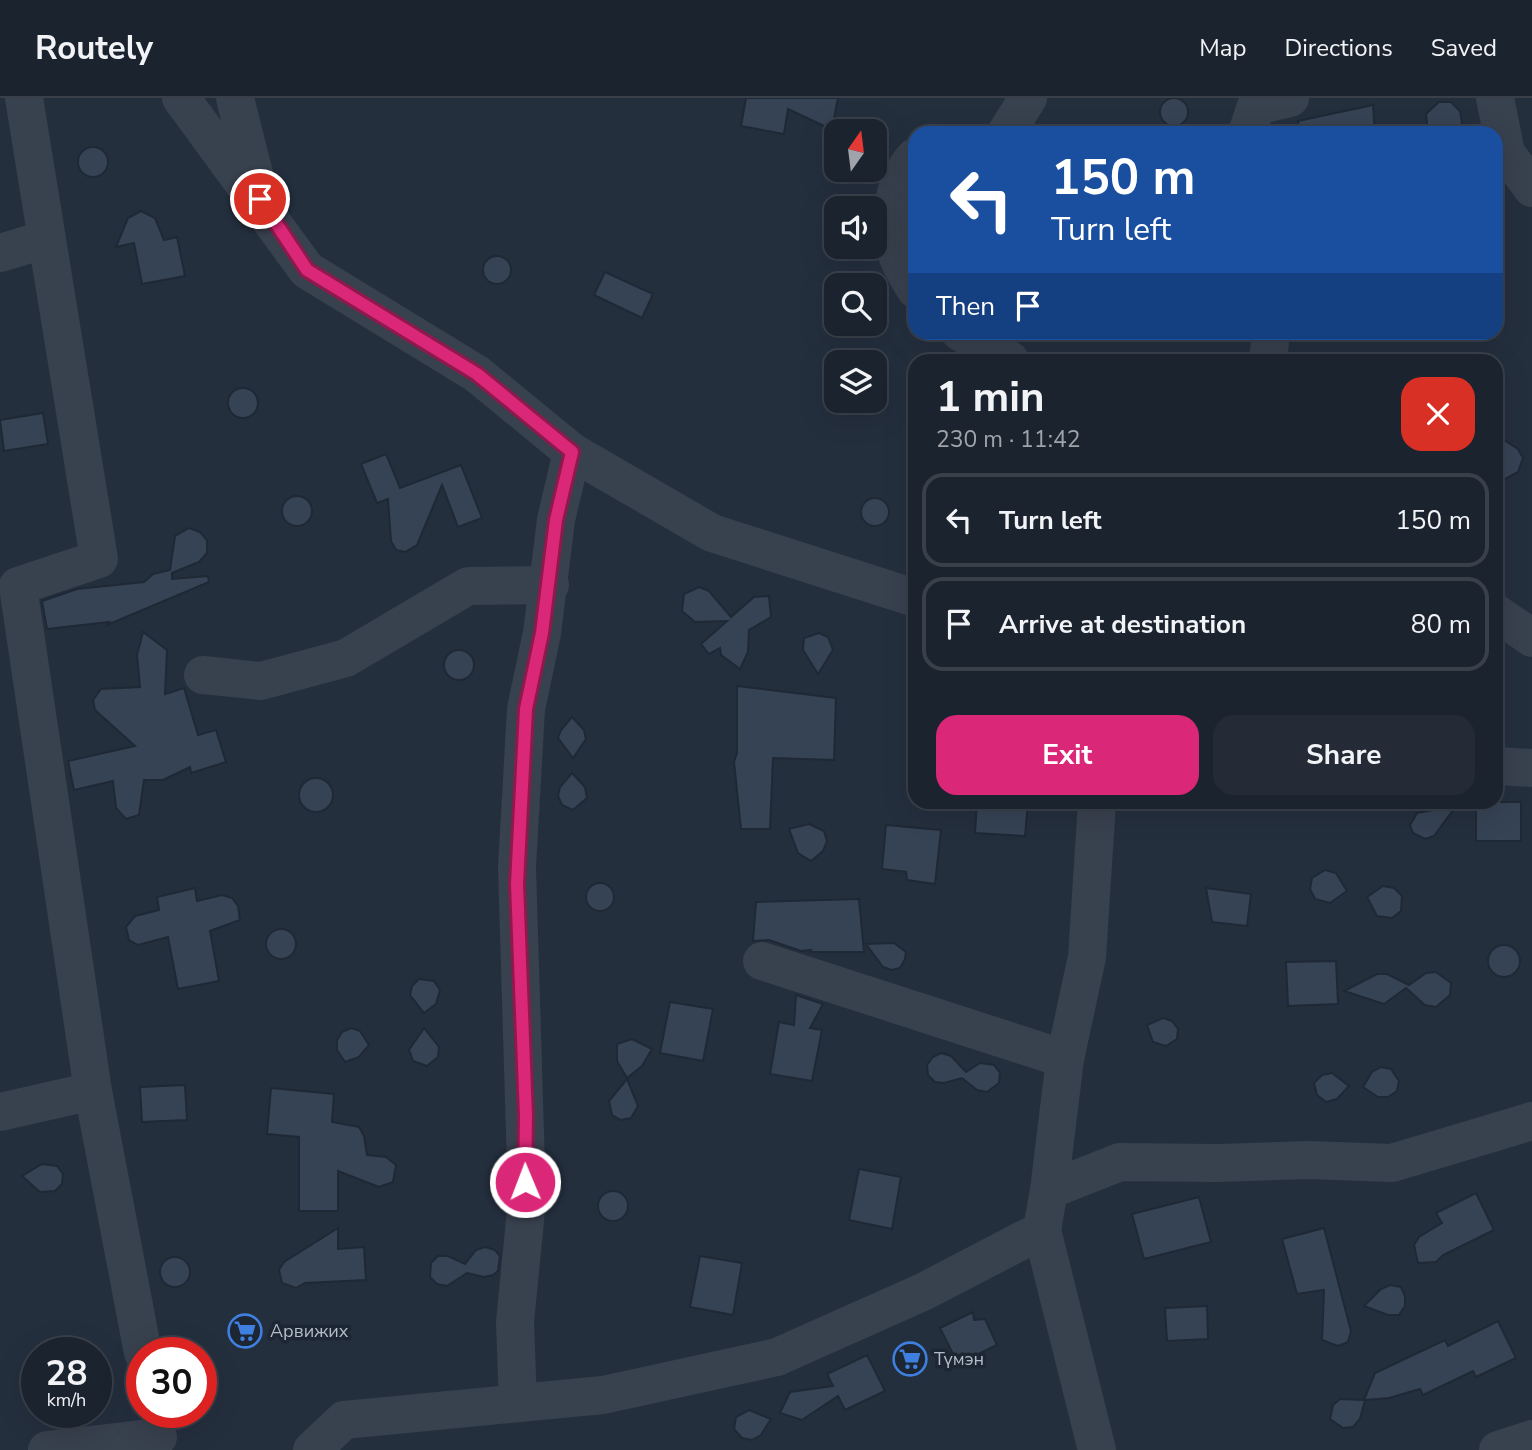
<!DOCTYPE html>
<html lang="en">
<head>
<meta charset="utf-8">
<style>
	:root { --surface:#1b232e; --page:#242b36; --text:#f1f3f6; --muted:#a0a4aa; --line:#39404a; --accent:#db2777 }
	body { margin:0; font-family:"Nunito Sans",sans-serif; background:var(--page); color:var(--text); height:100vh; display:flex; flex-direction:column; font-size:26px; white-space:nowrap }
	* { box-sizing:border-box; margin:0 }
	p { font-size:23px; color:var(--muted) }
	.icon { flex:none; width:38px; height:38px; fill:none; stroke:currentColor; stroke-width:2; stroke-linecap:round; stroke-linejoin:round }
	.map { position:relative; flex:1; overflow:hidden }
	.drawer { position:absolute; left:908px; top:256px; width:595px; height:455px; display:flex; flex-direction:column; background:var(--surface); border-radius:21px; box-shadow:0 7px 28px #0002,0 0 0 2px var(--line) }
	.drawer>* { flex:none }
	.hud { position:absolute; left:908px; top:28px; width:595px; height:214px; border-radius:21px; box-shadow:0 7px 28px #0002,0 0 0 2px var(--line); background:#1a4fa0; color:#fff; overflow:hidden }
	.needle { width:46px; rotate:14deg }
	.tools { position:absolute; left:824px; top:21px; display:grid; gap:14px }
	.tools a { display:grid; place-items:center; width:63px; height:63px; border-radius:14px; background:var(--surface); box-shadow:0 7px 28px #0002,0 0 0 2px var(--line); font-size:35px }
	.speed { position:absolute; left:21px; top:1239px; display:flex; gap:14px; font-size:35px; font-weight:700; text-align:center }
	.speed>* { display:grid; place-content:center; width:91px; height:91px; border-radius:50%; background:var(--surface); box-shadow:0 7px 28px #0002,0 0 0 2px var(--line); line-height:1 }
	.speed small { font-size:18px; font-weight:400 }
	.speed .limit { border:10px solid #d22; background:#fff; color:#111 }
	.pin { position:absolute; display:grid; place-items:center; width:60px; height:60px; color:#fff; margin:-30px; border:4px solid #fff; border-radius:50%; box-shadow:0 2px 7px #0007 }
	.me { position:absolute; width:77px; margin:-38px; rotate:359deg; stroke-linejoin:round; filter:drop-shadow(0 0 5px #0008) }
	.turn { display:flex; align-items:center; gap:24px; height:147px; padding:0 28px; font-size:32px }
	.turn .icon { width:91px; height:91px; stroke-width:2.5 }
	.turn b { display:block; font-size:49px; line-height:60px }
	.then { display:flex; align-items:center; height:66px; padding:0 28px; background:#0003; gap:14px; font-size:26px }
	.round { display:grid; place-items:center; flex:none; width:74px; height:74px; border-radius:21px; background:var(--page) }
	.head { display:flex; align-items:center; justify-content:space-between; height:119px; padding:0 28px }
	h1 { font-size:42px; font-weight:700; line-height:52px }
	.cta { display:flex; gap:14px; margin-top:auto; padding:14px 28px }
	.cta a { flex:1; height:80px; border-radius:21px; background:var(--accent); color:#fff; font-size:28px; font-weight:700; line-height:80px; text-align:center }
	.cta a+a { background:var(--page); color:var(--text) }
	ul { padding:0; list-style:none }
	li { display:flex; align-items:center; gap:21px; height:94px; margin:0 14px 10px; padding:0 14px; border:4px solid var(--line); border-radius:21px }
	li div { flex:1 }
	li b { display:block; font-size:26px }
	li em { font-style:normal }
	header { display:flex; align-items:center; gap:42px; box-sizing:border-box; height:98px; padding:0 35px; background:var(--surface); border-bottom:2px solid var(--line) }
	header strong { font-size:33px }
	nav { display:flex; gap:38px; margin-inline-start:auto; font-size:24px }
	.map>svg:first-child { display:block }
	.building { fill:#364354; stroke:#1f2835; stroke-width:2 }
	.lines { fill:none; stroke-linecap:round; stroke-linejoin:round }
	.minor { stroke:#38414e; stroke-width:38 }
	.route-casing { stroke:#8e194d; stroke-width:18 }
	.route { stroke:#db2777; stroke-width:12 }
	.labels { text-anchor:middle; stroke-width:7; stroke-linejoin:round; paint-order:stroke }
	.poi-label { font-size:18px; fill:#b4bcc9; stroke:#1d2633; text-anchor:start }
</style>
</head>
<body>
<header>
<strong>Routely</strong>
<nav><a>Map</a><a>Directions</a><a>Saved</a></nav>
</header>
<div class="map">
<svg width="1532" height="1352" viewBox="0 0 1532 1352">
	<rect width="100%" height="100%" fill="#242f3e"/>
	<g class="building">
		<path d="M746 0H838L834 21 824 28 788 11 784 36 741 28Z"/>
		<circle cx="1174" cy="14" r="14"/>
		<path d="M1439 4H1451L1460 13 1462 24 1458 35H1428L1426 16Z"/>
		<path d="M1373 7 1375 35H1300L1298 23Z"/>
		<circle cx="93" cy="64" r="15"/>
		<path d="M141 113 155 120 164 142 177 139 185 178 142 186 134 145 116 149 128 120Z"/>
		<circle cx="497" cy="172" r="14"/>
		<path d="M605 174 653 196 642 220 594 197Z"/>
		<circle cx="243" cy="305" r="15"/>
		<path d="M43 315 48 346 4 353 0 322Z"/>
		<path d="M1496 337 1518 351 1523 360 1518 374 1496 386Z"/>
		<path d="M386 356 400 390 461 367 482 420 458 429 442 387 417 447 405 454 396 452 391 443 388 401 377 405 361 366Z"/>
		<circle cx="297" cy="413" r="15"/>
		<circle cx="875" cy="414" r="14"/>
		<path d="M189 430 200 434 207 442V455L199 464 172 475V481L208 478 209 484 107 527 109 524 47 531 42 503 77 491 144 484 153 476 170 472 175 438Z"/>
		<path d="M699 489 709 493 731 519 754 499 769 498 771 519 749 532 748 554 740 571 721 557 720 550 709 556 701 546 727 523 695 524 682 513 684 496Z"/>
		<path d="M143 534 167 552 165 596 184 590 198 637 216 632 226 664 191 675 190 669 163 682H144L139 717 126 721 116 710 113 683 74 692 68 663 135 648 95 612 93 602 101 591 140 589 137 557Z"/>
		<path d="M819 535 828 539 833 552 818 576 803 552 804 540Z"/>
		<circle cx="459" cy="567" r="15"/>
		<path d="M737 588 836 600 834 662 773 660 770 731H741L734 664 737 655Z"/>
		<path d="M572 619 584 632 586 641 573 660 558 640 561 632Z"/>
		<path d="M572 675 585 689 587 700 573 712 562 707 558 698 560 689Z"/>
		<circle cx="316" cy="697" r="17"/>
		<path d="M977 704H1028L1025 738 975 735Z"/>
		<rect x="1476" y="704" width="45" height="39"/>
		<path d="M1456 708 1434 738 1425 741 1413 735 1410 727 1417 715Z"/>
		<path d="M809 726 824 733 827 743 823 753 811 763 798 755 789 731Z"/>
		<path d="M886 727 941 732 935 786 907 782 906 774 882 771Z"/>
		<path d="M1325 772 1336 775 1347 793 1330 805 1315 801 1310 791 1312 780Z"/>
		<circle cx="600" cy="799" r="14"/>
		<path d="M1383 788 1394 790 1402 798 1401 813 1392 820 1377 818 1367 799Z"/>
		<path d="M195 790 197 803 222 797 232 800 238 808 240 822 210 833 219 883 178 891 168 839 138 847 129 842 126 829 135 818 159 812 157 799Z"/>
		<path d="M1206 790 1251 796 1247 828 1212 824Z"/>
		<path d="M859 801 864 854H810L811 852 801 853 769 842 753 843 756 804Z"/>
		<circle cx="281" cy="846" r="15"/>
		<path d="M894 845 906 854 905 861 900 870 892 872 883 869 866 846Z"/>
		<circle cx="1504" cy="863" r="16"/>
		<path d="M1336 863 1338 906 1288 908 1286 864Z"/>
		<path d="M1436 874 1451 885 1450 897 1436 909 1425 907 1406 890 1384 906 1344 893 1377 876H1387L1409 887 1426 875Z"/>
		<path d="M419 881 434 883 440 892 436 906 424 915 410 897 412 888Z"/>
		<path d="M796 897 823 906 810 930 822 932 812 983 770 976 779 924 794 927Z"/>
		<path d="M670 904 713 911 703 963 660 955Z"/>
		<path d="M1163 920 1172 923 1178 931 1177 941 1166 948 1153 944 1147 927Z"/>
		<path d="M351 930 360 933 369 947 359 959 345 964 337 952V942L342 934Z"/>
		<path d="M424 930 439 949 438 959 427 968 413 963 409 952Z"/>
		<path d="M632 941 652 951 642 968 627 980 617 963V946Z"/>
		<path d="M941 955 951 958 966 974 980 965 994 967 1000 975 999 985 987 994 977 992 962 980 944 985 935 984 928 977 927 967 933 959Z"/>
		<path d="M1381 969 1391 971 1399 983 1397 993 1388 999H1378L1363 989 1372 974Z"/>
		<path d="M1332 975 1349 988 1337 1001 1326 1004 1317 997 1314 985 1322 977Z"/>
		<path d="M627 981 638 1008 631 1020 621 1022 612 1017 609 1003Z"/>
		<path d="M185 987 187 1022 142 1024 140 989Z"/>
		<path d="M271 990 334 996 332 1024 359 1029 364 1038 367 1057 386 1059 396 1067 393 1084 379 1089 338 1073V1113H299V1039L267 1036Z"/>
		<path d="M42 1066 57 1068 63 1076 62 1086 55 1093 40 1094 22 1078Z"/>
		<path d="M859 1071 901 1079 892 1131 849 1122Z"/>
		<circle cx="613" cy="1108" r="15"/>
		<path d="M1476 1095 1494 1132 1443 1157 1436 1164 1418 1165 1414 1147 1419 1139 1442 1125 1436 1115Z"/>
		<path d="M1199 1099 1211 1144 1144 1161 1132 1116Z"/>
		<path d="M338 1130V1151L364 1149 366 1182 305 1185 296 1190 282 1185 279 1172 284 1164Z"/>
		<path d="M1324 1130 1351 1233 1348 1244 1338 1248 1322 1242 1324 1192 1297 1196 1282 1141Z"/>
		<path d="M485 1149 495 1152 500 1158 498 1173 493 1177 484 1179 467 1175 447 1188 437 1186 430 1179 431 1165 438 1158H448L465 1166 476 1152Z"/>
		<path d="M700 1158 742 1165 733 1217 690 1209Z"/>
		<circle cx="175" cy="1174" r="15"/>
		<path d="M1390 1187 1401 1189 1405 1198V1208L1399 1217H1388L1364 1208 1381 1191Z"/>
		<path d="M1207 1208 1208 1241 1167 1243 1165 1210Z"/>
		<path d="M973 1214 974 1222 985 1221 997 1247 958 1266 940 1230Z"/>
		<path d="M1498 1223 1516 1260 1476 1279 1473 1273 1423 1297 1420 1291 1389 1300 1365 1302 1360 1321 1353 1329 1343 1330 1330 1321 1333 1307 1340 1301 1364 1302 1375 1275 1445 1242 1448 1248Z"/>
		<path d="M867 1257 885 1293 845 1312 838 1298 802 1322 780 1315 790 1294 833 1288 827 1276Z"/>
		<path d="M749 1312 771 1321 761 1337 752 1342 742 1340 734 1331 736 1319Z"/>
	</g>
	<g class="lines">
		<g class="minor">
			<path d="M24 0 99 461 18 488 93 993 143 1255"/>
			<path d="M181 0 307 172 477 276 572 354 712 435 915 500"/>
			<path d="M235 0 259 96"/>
			<path d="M1495 0 1506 55 1532 90"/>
			<path d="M1006 35 1028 0"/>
			<path d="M1247 35 1256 8 1290 0"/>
			<path d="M915 59C892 83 886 131 899 162 903 172 910 182 915 191"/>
			<path d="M0 155 47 141"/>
			<path d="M960 234 1010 262"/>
			<path d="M1268 262 1271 234"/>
			<path d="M1496 515 1532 540"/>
			<path d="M203 577 261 583 346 560 468 488 550 487"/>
			<path d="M1496 668 1532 670"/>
			<path d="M762 863 1065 961"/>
			<path d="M0 1014 93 993"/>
			<path d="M1049 1092 1065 961 1087 859 1097 704"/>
			<path d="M1042 1132 1097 1352"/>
			<path d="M518 1305 515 1224 527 1102 517 769 526 611 542 535 556 422 572 354"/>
			<path d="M47 1352 158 1339"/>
			<path d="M312 1352 344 1322 603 1297 777 1259 925 1193 1042 1132 1049 1092 1120 1064 1217 1065 1309 1062 1392 1065 1532 1023"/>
			<path d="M1498 1352 1532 1341"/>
		</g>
	</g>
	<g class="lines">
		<defs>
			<path id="route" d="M260 101 307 172 477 276 572 354 556 422 542 535 526 611 517 786 526 1018 525 1084"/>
		</defs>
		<use href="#route" class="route-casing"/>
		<use href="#route" class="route"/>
	</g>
	<defs>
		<symbol id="supermarket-ring" viewBox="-11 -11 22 22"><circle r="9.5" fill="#1d2633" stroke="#3f7fe0" stroke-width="1.5"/><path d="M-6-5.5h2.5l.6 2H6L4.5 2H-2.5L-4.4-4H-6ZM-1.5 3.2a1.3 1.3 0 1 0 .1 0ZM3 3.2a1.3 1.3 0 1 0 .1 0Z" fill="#3f7fe0"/></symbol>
	</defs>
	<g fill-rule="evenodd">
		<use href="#supermarket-ring" x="226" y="1214" width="38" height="38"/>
		<use href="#supermarket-ring" x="891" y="1242" width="38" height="38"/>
	</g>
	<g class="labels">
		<g class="poi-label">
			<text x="270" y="1239">Арвижих</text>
			<text x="934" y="1267">Түмэн</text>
		</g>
	</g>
</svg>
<div class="tools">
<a><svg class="needle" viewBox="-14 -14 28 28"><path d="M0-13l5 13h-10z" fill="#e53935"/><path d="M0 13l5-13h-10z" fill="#a0a4aa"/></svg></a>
<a><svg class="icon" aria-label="sound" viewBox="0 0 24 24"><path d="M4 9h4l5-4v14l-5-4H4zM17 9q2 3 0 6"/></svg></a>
<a><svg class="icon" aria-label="search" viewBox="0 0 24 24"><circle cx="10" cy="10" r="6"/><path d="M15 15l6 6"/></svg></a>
<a><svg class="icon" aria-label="layers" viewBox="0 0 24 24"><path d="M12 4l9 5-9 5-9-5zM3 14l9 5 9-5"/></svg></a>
</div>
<div class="speed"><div>28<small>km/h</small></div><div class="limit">30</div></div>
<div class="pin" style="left:260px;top:101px;background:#d93025"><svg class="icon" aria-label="arrive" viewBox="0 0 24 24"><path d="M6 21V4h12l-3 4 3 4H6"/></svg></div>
<svg class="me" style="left:525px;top:1084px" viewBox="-20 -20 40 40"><circle r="17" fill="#db2777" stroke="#fff" stroke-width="3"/><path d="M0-11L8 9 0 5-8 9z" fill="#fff"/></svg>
<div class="hud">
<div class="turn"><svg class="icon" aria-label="left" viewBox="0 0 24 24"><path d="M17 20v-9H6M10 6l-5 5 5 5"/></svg><div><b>150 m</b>Turn left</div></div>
<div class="then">Then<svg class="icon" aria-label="arrive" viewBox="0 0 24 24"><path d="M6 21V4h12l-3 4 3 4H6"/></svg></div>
</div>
<section class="drawer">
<div class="head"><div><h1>1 min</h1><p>230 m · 11:42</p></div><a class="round" style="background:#d93025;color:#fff"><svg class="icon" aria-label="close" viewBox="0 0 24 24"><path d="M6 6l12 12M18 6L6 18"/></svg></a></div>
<ul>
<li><svg class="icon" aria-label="left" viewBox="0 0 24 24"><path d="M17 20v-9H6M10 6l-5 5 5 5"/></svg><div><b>Turn left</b></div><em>150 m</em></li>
<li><svg class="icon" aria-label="arrive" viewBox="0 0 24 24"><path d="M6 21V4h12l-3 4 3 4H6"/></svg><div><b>Arrive at destination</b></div><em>80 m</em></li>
</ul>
<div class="cta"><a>Exit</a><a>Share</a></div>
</section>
</div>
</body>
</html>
